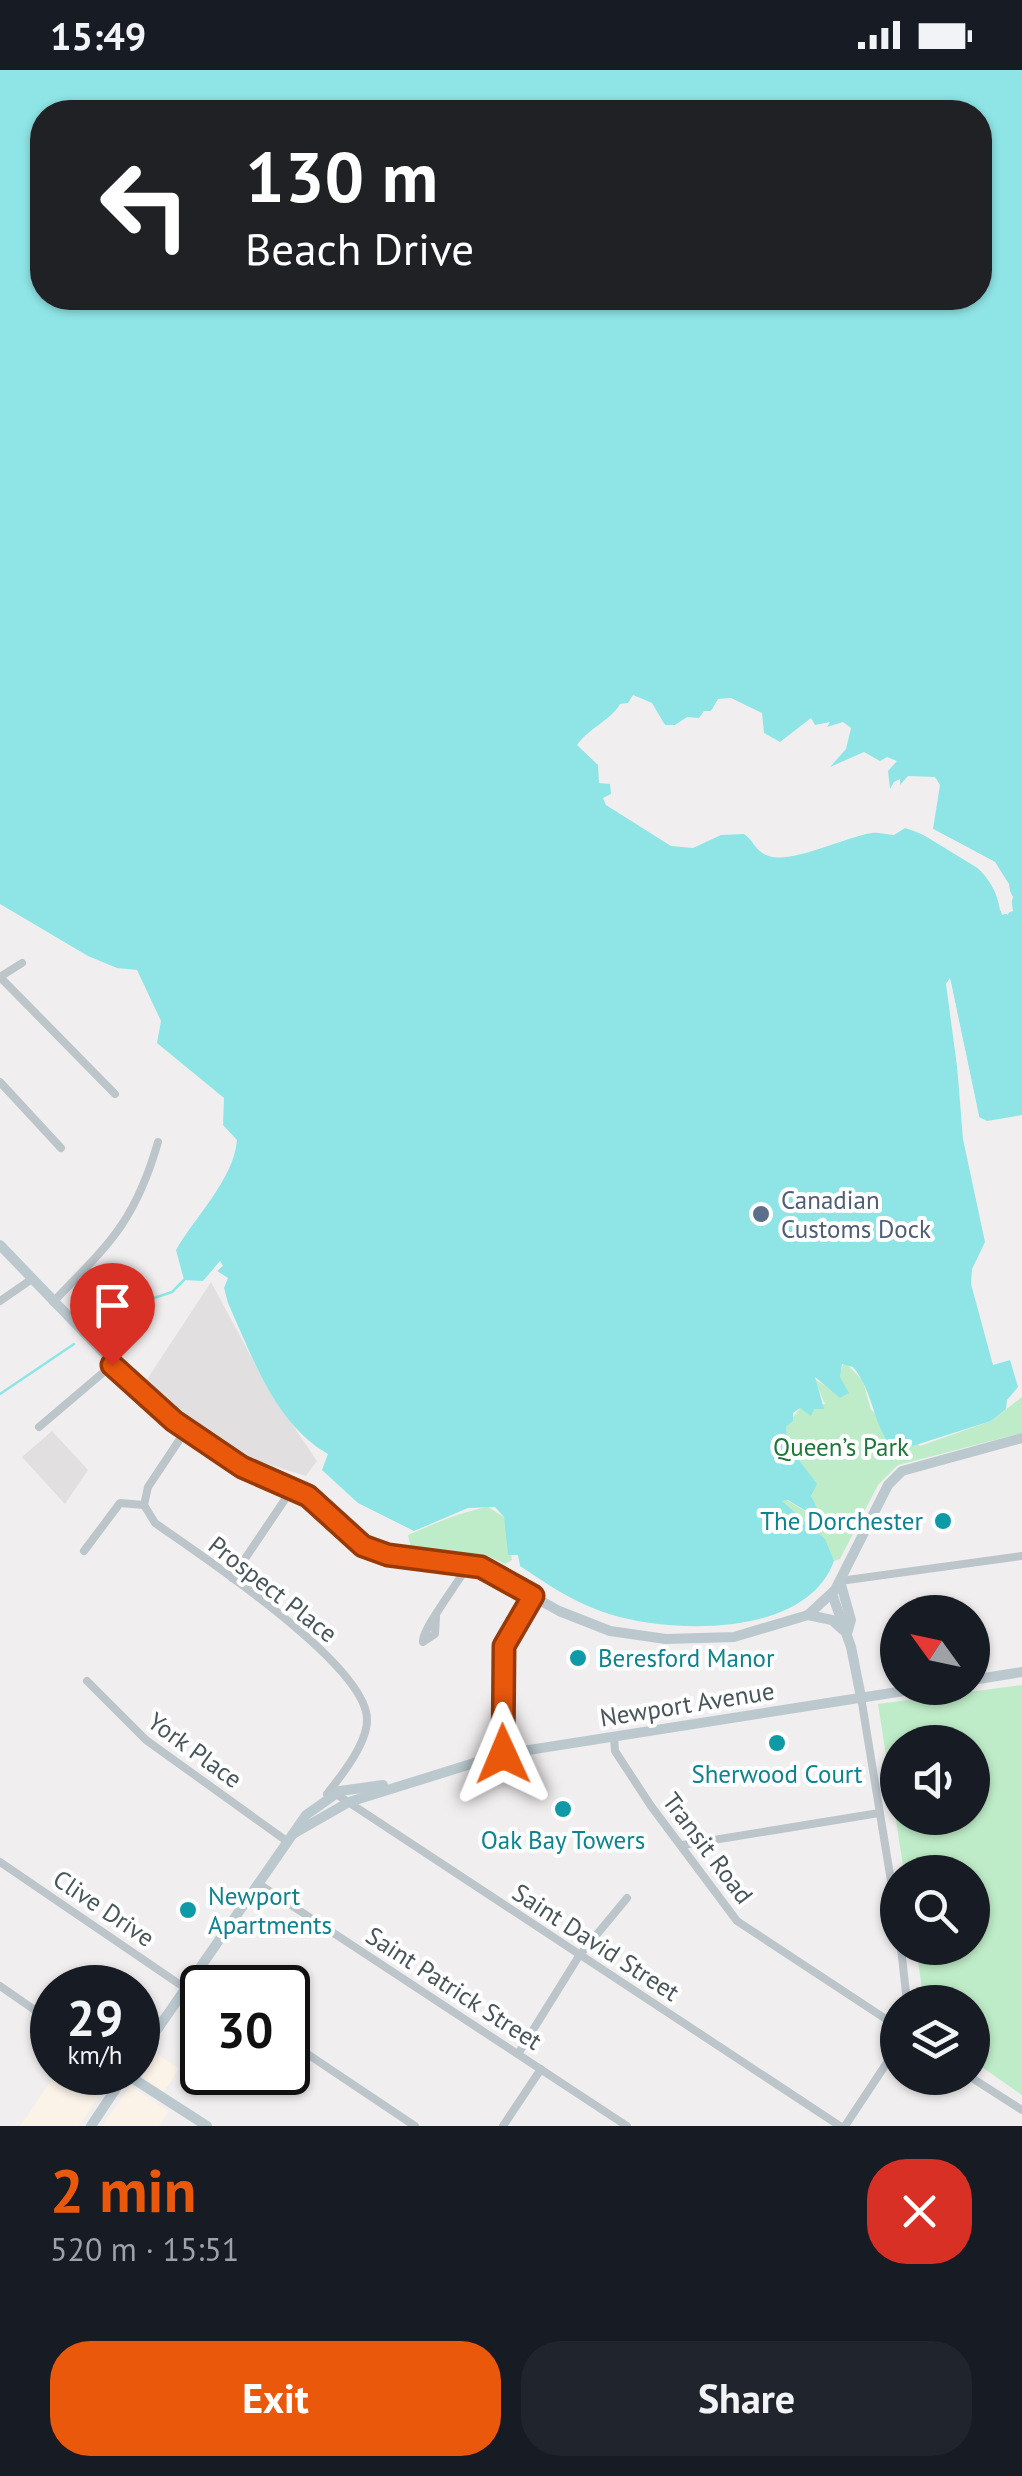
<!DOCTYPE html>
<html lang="en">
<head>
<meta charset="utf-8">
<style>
	:root { --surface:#171b24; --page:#20242c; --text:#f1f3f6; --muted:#9ea1a6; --accent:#ea580c }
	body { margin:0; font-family:"PT Sans",sans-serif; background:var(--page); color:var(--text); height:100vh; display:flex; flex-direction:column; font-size:38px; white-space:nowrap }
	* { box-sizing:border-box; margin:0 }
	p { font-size:32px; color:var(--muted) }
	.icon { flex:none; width:55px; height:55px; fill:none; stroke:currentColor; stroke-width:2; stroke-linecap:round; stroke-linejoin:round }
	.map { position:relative; height:2056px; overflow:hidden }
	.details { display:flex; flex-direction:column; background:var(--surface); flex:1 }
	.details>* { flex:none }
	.banner { position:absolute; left:30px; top:30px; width:962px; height:210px; border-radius:40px; box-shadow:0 2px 8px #0004; background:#202124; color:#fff; overflow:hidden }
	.needle { width:65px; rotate:303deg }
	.fabs { position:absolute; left:880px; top:1525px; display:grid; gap:20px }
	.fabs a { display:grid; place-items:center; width:110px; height:110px; border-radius:50%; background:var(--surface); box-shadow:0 2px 8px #0004; font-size:50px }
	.speed { position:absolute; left:30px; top:1895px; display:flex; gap:20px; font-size:50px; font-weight:700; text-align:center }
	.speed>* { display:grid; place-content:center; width:130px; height:130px; border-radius:50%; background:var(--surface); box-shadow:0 2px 8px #0004; line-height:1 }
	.speed small { font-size:25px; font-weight:400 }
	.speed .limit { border:5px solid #111; border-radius:15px; background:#fff; color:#111 }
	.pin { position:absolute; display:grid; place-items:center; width:85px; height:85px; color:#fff; margin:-102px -42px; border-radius:50% 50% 50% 0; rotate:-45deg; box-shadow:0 0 10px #0007 }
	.pin .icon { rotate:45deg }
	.me { position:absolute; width:110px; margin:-55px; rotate:359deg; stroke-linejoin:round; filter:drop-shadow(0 0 8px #0008) }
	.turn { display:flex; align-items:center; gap:35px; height:210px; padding:0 50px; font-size:45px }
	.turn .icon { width:130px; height:130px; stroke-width:2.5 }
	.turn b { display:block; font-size:70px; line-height:85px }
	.round { display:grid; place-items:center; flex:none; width:105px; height:105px; border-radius:40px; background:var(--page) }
	.summary { display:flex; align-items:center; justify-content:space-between; height:170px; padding:0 50px }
	h1 { font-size:60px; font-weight:600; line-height:75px; color:var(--accent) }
	.action { display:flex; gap:20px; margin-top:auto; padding:20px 50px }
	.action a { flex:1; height:115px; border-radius:40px; background:var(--accent); color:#fff; font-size:40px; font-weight:600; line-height:115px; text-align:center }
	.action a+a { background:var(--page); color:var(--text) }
	.status { display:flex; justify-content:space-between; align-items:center; height:70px; padding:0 50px; background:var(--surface); direction:ltr }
	.status svg { height:28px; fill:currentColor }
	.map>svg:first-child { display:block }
	.commercial { fill:#fbf2e8 }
	.education { fill:#e2dfe0 }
	.green { fill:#bfecc8; fill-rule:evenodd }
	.water { fill:#8fe5e6; fill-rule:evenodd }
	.pier { fill:#f1eeef; fill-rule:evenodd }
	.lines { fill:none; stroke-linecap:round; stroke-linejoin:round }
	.stream { stroke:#8fe5e6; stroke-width:2.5 }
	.street { stroke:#bbc5ca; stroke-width:8 }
	.secondary { stroke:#bbc9cf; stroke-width:10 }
	.route-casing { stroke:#983908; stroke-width:25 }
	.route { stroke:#ea580c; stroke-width:18 }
	.service-dot { fill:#5c6f8a; stroke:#fff; stroke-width:4 }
	.culture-dot { fill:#0f9aa8; stroke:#fff; stroke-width:4 }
	.labels { text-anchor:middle; stroke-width:8; stroke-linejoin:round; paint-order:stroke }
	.service-label { font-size:25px; fill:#4e5e75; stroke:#fff; text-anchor:start }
	.park-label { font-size:25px; fill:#1d7738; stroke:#fff }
	.culture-label { font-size:25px; fill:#0d838f; stroke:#fff; text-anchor:start }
	.street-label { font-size:25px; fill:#48555a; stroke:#fff }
</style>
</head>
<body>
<div class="status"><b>15:49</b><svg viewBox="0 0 49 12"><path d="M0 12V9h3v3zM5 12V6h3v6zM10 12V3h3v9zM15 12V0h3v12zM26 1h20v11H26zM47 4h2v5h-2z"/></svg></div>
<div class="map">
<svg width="1022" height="2056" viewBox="0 0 1022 2056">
	<rect width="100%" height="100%" fill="#f1eeef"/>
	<g class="commercial">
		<path d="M150 1979 179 1999 164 2022 138 2004Z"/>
		<path d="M57 2002 108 2003 112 2008 79 2056H20Z"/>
		<path d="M130 2016 169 2041 159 2056H102Z"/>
	</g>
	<g class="education">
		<path d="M211 1212 269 1320 317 1391 306 1406 245 1387 144 1314Z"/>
		<path d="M52 1361 88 1400 65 1434 22 1387Z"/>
	</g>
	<g class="green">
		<path d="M845 1292 863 1311 871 1340 920 1376 991 1351 1022 1327V1363L898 1395 878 1415 840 1489 834 1491C823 1464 807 1450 783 1436L782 1427 813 1446C810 1422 815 1397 789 1386L786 1357 800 1338 825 1334 814 1309 831 1319Z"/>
		<path d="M488 1437 507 1449 512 1490 505 1494 488 1486 412 1483 408 1465C434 1454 460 1442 488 1437Z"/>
		<path d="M1022 1615V2025L973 1991 972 1932H924L916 1878H972V1802H904L878 1634ZM898 1672H972V1748H898Z"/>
	</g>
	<path class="water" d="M0 0H1022V1045L987 1051 979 1047 950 908 963 1069 985 1172 972 1199 971 1214 993 1295 1010 1290 1018 1317 1007 1330 1006 1339 991 1351 906 1378 886 1369C872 1346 872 1320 853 1297L842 1294 840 1307 849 1323 840 1328 815 1307 824 1339H814L811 1346 800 1338 793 1343V1351L786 1357 789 1386 799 1390 817 1414 811 1426 817 1438 814 1446 788 1430 782 1431 825 1469 834 1491C806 1569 669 1563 609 1544 577 1534 548 1515 520 1496L518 1485H508L504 1447 495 1437 468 1438 414 1461 358 1433 322 1400 328 1384C275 1354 252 1286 228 1233L224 1218 228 1208 217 1201 223 1196 220 1191 203 1211 184 1210 176 1180C194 1148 234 1109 237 1070L223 1055 224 1028 157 973 161 951 137 900 117 898 88 886 0 834ZM42 42H980V228H42ZM633 625 652 633 665 655H675L687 647 699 648 704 641H711L718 629 731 628 762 643 764 663 780 672 811 648 815 655 830 652 827 657 843 652 851 658 846 679 830 697 864 682 880 691 887 687 897 691 888 701 890 719 894 712 900 709V715L908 706 935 707 940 715 933 759 995 792 1013 827 1008 845 1000 840C995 796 944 771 905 758L894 765C887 765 878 762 872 763 844 767 789 796 766 785 756 781 753 770 744 764L721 765 693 778 671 776 606 735 603 728 611 724 610 714 599 713 598 695 577 675C589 658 611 650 620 634L628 633Z"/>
	<g class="pier">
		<path d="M933 759 995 792 1009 814 1013 841 1002 845 994 815 984 802 922 764ZM933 765 991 795 1004 816 1008 839 987 799Z"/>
		<path d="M950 908 979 1046 974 1049 956 954 969 1053 965 1056 946 914Z"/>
	</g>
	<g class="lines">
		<g class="stream">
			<path d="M92 1260 127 1237 172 1222 184 1210"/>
			<path d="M0 1324 74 1274"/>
		</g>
		<g class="street">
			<path d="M0 907 115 1024"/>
			<path d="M0 907 22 893"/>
			<path d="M0 1012 61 1078"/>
			<path d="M0 1231 32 1209"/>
			<path d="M53 1232C109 1174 135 1152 158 1072"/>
			<path d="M39 1357 112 1295"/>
			<path d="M144 1435 155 1453C200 1485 368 1595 367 1650 367 1674 341 1706 327 1724"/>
			<path d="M144 1435 148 1417 186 1360"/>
			<path d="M84 1481 120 1433 144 1435"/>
			<path d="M232 1508 292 1419"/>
			<path d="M840 1511 1022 1486"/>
			<path d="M436 1547 435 1564 423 1572C421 1560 459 1512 468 1495"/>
			<path d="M87 1611 146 1670 288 1772"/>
			<path d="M861 1627 898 1854"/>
			<path d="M614 1666 615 1681 651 1736 737 1851 898 1957"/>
			<path d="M503 1684 504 1576 533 1527"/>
			<path d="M330 1720 840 2056"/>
			<path d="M683 1775 879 1743"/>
			<path d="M0 1792 185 1918"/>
			<path d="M259 1814 627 2056"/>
			<path d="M901 1878 907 1932"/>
			<path d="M193 1907 208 1918"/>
			<path d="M0 1916 52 1952"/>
			<path d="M288 1971 415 2056"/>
			<path d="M518 1984 579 1886 627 1828"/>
			<path d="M972 2008 1022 2040"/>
			<path d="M503 2056 541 1999"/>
			<path d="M845 2056 898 1976"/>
		</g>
		<g class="secondary">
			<path d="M0 1175 152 1333 242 1397 318 1433 363 1476 389 1485 481 1497 559 1541 610 1561 666 1569 734 1567 808 1545 835 1520 888 1415 902 1401 1022 1368"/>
			<path d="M840 1511 851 1550 847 1564"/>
			<path d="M832 1524 851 1577 861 1627"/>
			<path d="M808 1545 832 1550 843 1560"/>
			<path d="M972 1610 1022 1602"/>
			<path d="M293 1764 349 1732 503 1684 923 1618"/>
			<path d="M138 1987 306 1745 340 1721 383 1715"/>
			<path d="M126 2004 207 2056"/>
			<path d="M91 2056 127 2002"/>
		</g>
	</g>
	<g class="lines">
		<defs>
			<path id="route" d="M112 1295 174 1351 242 1397 308 1426 363 1476 388 1485 481 1497 533 1526 504 1576 503 1684"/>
		</defs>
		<use href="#route" class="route-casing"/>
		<use href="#route" class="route"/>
	</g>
	<circle class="service-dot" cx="761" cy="1144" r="10"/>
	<g class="culture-dot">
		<circle cx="943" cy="1451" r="10"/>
		<circle cx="578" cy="1588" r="10"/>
		<circle cx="777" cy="1673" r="10"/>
		<circle cx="563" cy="1739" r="10"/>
		<circle cx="188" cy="1840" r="10"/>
	</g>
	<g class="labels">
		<g class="service-label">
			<text x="781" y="1139">Canadian<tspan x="781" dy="29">Customs Dock</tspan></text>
		</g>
		<g class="park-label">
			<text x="841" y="1386">Queen’s Park</text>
		</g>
		<g class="culture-label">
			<text x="923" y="1460" text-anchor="end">The Dorchester</text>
			<text x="598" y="1597">Beresford Manor</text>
			<text x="777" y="1713" text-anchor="middle">Sherwood Court</text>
			<text x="563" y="1779" text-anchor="middle">Oak Bay Towers</text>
			<text x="208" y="1835">Newport<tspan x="208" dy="29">Apartments</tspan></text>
		</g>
		<g class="street-label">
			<text transform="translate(273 1519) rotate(38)" y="9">Prospect Place</text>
			<text transform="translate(687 1634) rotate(-9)" y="9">Newport Avenue</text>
			<text transform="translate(195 1680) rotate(36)" y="9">York Place</text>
			<text transform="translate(708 1778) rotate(53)" y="9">Transit Road</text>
			<text transform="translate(104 1838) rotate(34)" y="9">Clive Drive</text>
			<text transform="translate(596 1872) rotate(33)" y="9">Saint David Street</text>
			<text transform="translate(454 1918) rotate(33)" y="9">Saint Patrick Street</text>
		</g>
	</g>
</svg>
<div class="fabs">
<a><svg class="needle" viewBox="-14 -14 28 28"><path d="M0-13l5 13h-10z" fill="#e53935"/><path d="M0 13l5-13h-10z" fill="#9ea1a6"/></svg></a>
<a><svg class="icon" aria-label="sound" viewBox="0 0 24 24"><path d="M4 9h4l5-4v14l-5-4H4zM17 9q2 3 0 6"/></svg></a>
<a><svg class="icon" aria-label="search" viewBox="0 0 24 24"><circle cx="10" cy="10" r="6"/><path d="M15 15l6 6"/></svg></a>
<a><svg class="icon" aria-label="layers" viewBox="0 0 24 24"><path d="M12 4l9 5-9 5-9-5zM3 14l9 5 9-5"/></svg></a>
</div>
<div class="speed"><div>29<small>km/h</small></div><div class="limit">30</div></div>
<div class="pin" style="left:112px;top:1295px;background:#d93025"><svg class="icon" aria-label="arrive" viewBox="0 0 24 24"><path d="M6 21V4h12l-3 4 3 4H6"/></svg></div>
<svg class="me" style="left:503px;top:1684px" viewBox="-20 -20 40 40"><path d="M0-17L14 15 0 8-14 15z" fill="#ea580c" stroke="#fff" stroke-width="4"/></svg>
<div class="banner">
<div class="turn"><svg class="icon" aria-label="left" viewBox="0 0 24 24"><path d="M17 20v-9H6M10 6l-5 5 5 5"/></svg><div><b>130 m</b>Beach Drive</div></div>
</div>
</div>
<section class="details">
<div class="summary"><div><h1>2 min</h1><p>520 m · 15:51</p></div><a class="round" style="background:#d93025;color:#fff"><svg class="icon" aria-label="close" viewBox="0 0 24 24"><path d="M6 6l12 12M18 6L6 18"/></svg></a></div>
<div class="action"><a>Exit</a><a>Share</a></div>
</section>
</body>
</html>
